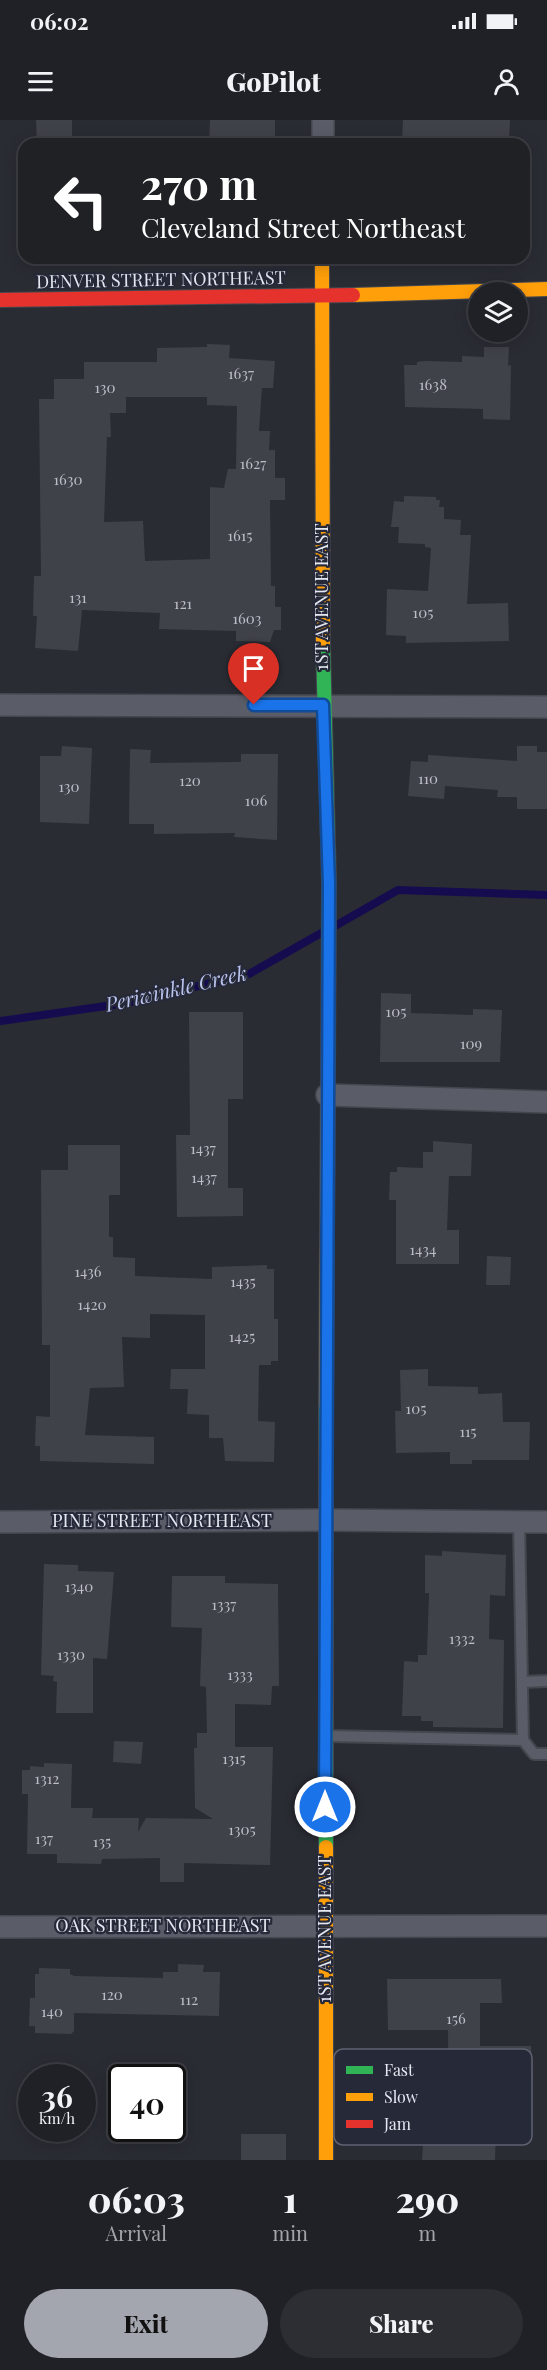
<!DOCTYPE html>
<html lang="en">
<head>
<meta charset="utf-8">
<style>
	:root { --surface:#202127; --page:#2d2e33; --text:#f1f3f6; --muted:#a2a3a7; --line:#3d3e44; --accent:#a4a6af }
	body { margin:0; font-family:"Playfair Display",serif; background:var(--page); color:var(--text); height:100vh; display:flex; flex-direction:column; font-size:22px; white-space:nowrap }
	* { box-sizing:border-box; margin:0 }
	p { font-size:20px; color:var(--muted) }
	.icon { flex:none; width:33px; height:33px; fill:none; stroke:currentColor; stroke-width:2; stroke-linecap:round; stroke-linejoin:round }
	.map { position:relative; height:2040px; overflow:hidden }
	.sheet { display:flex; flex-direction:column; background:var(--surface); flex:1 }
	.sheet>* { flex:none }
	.top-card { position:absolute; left:18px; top:18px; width:512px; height:126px; border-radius:18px; box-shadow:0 3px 15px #0003,0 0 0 2px var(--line); background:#202124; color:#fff; overflow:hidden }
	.buttons { position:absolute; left:468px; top:162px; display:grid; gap:12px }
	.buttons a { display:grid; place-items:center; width:60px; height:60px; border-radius:50%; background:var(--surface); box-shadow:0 3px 15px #0003,0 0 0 2px var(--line); font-size:30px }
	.speed { position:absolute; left:18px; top:1944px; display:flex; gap:12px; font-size:30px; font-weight:700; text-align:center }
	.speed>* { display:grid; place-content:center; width:78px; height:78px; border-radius:50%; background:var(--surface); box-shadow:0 3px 15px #0003,0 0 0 2px var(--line); line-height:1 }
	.speed small { font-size:15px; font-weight:400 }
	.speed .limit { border:3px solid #111; border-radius:9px; background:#fff; color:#111 }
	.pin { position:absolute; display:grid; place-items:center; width:51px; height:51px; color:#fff; margin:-62px -26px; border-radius:50% 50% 50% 0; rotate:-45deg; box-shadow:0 0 6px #0007 }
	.pin .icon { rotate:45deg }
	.me { position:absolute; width:66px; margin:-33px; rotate:0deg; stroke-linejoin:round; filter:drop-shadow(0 0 4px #0008) }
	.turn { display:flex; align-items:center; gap:21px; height:126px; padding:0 24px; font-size:27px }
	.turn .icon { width:78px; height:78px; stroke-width:2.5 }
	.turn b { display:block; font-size:42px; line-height:51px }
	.eta { display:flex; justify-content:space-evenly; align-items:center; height:102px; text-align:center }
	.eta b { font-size:36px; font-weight:800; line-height:42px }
	.cta { display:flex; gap:12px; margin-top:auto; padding:12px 24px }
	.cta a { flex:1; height:69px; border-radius:36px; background:var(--accent); color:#111; font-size:24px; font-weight:800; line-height:69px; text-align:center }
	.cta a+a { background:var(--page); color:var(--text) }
	.status { display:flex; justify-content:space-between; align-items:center; height:42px; padding:0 30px; background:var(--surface); direction:ltr }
	.status svg { height:16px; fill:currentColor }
	header { display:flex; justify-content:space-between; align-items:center; height:78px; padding:0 24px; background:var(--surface); font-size:27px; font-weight:800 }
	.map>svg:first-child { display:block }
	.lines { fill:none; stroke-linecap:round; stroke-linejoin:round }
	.stream { stroke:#140c4f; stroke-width:8 }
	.building { fill:#404249; fill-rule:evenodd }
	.lane-casing { stroke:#45474e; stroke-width:14 }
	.street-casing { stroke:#45474e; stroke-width:24 }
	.fast-casing { stroke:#45474e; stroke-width:16 }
	.slow-casing { stroke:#45474e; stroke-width:16 }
	.jam-casing { stroke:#45474e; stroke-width:16 }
	.lane { stroke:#5a5c68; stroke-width:10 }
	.street { stroke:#5a5c68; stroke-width:21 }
	.fast { stroke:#30b455; stroke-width:14 }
	.slow { stroke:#ff9f0a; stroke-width:14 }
	.jam { stroke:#e5322d; stroke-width:14 }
	.route-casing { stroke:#114b97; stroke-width:15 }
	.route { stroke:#1a73e8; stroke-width:10 }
	.labels { text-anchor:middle; stroke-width:4.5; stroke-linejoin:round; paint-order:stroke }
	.number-label { font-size:15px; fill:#bcbec7 }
	.street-label { font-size:18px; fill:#e5e7f1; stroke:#262938 }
	.water-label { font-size:20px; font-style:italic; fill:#bbc4ef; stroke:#262938 }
	.key { fill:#262938; stroke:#5f6270; stroke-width:1.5 }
	.key-label { font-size:16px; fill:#e5e7f1 }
</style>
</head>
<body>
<div class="status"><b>06:02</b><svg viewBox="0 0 49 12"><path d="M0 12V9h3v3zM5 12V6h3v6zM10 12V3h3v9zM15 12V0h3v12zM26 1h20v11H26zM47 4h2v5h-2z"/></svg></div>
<header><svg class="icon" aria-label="menu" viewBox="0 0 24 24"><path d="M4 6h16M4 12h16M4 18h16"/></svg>GoPilot<svg class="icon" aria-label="person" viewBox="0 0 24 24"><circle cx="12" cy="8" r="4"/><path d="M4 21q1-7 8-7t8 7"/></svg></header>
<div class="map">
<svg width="547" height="2040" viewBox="0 0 547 2040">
	<rect width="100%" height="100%" fill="#2a2c34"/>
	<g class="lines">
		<g class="stream">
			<path d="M335 806 398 770 547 775"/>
			<path d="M1 901 127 883 249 854 323 812"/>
		</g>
	</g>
	<g class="building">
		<path d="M36 0H72V24H37Z"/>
		<path d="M210 0H275V24H209Z"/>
		<path d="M403 0H510L509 21 450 20V24H402Z"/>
		<path d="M207 224 230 225 229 238 275 241 273 268H262L259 311H270L269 330H275V358H285V380H270L271 466H275V487H281V510H274L270 522 236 521V511L159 509 160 493 82 490 78 531 35 528 37 496H33L34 456H41L39 279H54V259H84V242H157V228L207 227ZM126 277H207V285L237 286 236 349H228L224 368 210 367V439L145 441 143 401 104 402 107 317H111L110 293H126Z"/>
		<path d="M484 227H509L508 246 511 245 510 300 483 299V289L405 287 404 245H417V242L425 241 462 242V236L484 237Z"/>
		<path d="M404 376 436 377V380H440L439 387H444V399L461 400 460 415H471L467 484 508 483 509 521 406 523V516L386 515 387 469 428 471 431 428 425 427V424L398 423 399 407H391L394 381 404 382Z"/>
		<path d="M62 626 92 628 89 704 40 702V636H61Z"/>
		<path d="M517 626H537V632H547V689H517V677H497L498 670 445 666 444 679 408 676 411 641 428 642V635L517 641Z"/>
		<path d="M130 629 151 630 150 643 241 642V634H278L277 720 234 717 235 713 154 714V704H129Z"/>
		<path d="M381 873 411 874V893L473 895V889L502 890 500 942H380Z"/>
		<path d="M189 892H243V979H228V1068H243V1096L177 1097 176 1015H190Z"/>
		<path d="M433 1021 472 1024 471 1056H449L447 1110H459V1144H396V1080H389L390 1052H397V1047L423 1048V1032H433Z"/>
		<path d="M68 1025H120V1075H109V1117H113V1137L135 1138V1156L212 1159V1147L267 1145V1149H274V1199H278V1241H271V1245H259L258 1301 275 1302 274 1342 225 1341 223 1318H209V1295L187 1294 188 1269H170L171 1249H205V1195L150 1194V1218L122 1217 124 1267 90 1268 85 1315 154 1317V1344L40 1341V1326H35L36 1296 50 1297V1225H42L41 1050H68Z"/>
		<path d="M487 1136 511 1137 510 1165H486Z"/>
		<path d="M428 1249V1266L478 1267V1274L502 1273 503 1302H530L529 1340H472V1344H450V1332L396 1333 395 1291H401L400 1250Z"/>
		<path d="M442 1431 506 1435 505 1476 490 1475 489 1519 504 1520 503 1608 433 1607V1601H421V1596H402L404 1541 418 1542V1535H427L429 1473H425V1435L442 1436Z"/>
		<path d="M44 1444 78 1445V1451L114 1452 107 1539 93 1538V1593H56L57 1562 53 1561 54 1556 41 1555Z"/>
		<path d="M172 1456H225V1463L278 1464 279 1566H272L271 1585 235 1584V1627H273L270 1745 184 1743V1762H160V1738L102 1739 101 1744 57 1743V1734H27L28 1674H22V1650H30V1646L44 1647V1643L72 1644 71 1688H93L92 1698H139L138 1712 146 1698 213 1699 195 1688 194 1628H197V1613H207L206 1567 200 1566 202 1508 171 1507Z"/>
		<path d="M114 1621 143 1622 141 1644 113 1642Z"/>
		<path d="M178 1844 204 1845 203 1852H220L219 1896 74 1893V1911L71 1914 35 1913V1906H29L30 1878H35V1854H39V1848L70 1849V1854L74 1856 163 1858V1852H178Z"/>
		<path d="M387 1859H501L502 1883H480V1926H531L533 1961 486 1963V2011H496L495 2040H422L424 2007 449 2009 448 1910H388Z"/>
		<rect x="241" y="2014" width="45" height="26"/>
	</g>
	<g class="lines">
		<defs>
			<g id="lane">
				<path d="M519 1401 523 1620 534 1634H547"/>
				<path d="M523 1562 547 1561"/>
				<path d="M328 1616 523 1620"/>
			</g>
			<g id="street">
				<path d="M323 24V0"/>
				<path d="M0 585 547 587"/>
				<path d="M327 975 547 982"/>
				<path d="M0 1402 325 1400 547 1402"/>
				<path d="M0 1807 547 1806"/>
			</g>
			<g id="fast">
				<path d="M323 524 329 764 328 956"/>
				<path d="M326 1727V1285"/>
			</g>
			<g id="slow">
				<path d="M322 138 323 524"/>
				<path d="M353 175 547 169"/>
				<path d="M326 1285 328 956"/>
				<path d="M326 1727V2040"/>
			</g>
			<path id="jam" d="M0 180 353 175"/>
		</defs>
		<use href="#lane" class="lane-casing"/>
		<use href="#street" class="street-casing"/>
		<use href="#fast" class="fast-casing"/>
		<use href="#slow" class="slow-casing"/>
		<use href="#jam" class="jam-casing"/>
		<use href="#lane" class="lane"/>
		<use href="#street" class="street"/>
		<use href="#fast" class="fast"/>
		<use href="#slow" class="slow"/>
		<use href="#jam" class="jam"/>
	</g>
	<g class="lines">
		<defs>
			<path id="route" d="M254 585H323L329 764 325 1687"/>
		</defs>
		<use href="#route" class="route-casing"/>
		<use href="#route" class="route"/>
	</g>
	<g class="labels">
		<g class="number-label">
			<text x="241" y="259">1637</text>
			<text x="433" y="270">1638</text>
			<text x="105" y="273">130</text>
			<text x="253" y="349">1627</text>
			<text x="68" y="365">1630</text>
			<text x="240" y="421">1615</text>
			<text x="78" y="483">131</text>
			<text x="183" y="489">121</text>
			<text x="423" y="498">105</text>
			<text x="247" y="504">1603</text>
			<text x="428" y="664">110</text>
			<text x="190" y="666">120</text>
			<text x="69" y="672">130</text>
			<text x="256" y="686">106</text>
			<text x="396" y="897">105</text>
			<text x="471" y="929">109</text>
			<text x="203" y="1034">1437</text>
			<text x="204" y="1063">1437</text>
			<text x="423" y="1135">1434</text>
			<text x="88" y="1157">1436</text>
			<text x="243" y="1167">1435</text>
			<text x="92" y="1190">1420</text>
			<text x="242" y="1222">1425</text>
			<text x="416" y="1294">105</text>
			<text x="468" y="1317">115</text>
			<text x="79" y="1472">1340</text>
			<text x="224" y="1490">1337</text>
			<text x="462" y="1524">1332</text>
			<text x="71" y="1540">1330</text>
			<text x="240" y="1560">1333</text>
			<text x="234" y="1644">1315</text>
			<text x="47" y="1664">1312</text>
			<text x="242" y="1715">1305</text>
			<text x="44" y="1724">137</text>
			<text x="102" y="1727">135</text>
			<text x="112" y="1880">120</text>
			<text x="189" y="1885">112</text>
			<text x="52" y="1897">140</text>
			<text x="456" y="1904">156</text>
		</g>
		<g class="street-label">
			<text transform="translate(161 160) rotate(-1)" y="6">DENVER STREET NORTHEAST</text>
			<text transform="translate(322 477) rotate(-90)" y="6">1ST AVENUE EAST</text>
			<text x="162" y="1407">PINE STREET NORTHEAST</text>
			<text x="163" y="1812">OAK STREET NORTHEAST</text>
			<text transform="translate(325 1809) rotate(-90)" y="6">1ST AVENUE EAST</text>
		</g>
		<g class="water-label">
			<text transform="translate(176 869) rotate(-13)" y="7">Periwinkle Creek</text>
		</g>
	</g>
	<rect x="334" y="1929" width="198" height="96" rx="9" class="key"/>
	<rect x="346" y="1946" width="27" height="8" fill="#30b455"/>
	<rect x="346" y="1973" width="27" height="8" fill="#ff9f0a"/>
	<rect x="346" y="2000" width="27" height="8" fill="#e5322d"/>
	<g class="key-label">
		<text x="384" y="1956">Fast</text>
		<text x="384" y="1983">Slow</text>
		<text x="384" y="2010">Jam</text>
	</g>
</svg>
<div class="buttons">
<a><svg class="icon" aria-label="layers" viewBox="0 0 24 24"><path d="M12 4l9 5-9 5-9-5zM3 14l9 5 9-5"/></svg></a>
</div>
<div class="speed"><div>36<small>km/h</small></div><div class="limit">40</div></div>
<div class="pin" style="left:254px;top:585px;background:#d93025"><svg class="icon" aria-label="arrive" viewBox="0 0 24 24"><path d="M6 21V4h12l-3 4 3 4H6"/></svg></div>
<svg class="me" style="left:325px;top:1687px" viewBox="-20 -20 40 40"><circle r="17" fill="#1a73e8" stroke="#fff" stroke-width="3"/><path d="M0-11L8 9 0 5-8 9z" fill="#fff"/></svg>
<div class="top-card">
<div class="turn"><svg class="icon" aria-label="left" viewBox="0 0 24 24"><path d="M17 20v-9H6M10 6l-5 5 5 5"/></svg><div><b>270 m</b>Cleveland Street Northeast</div></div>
</div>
</div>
<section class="sheet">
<div class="eta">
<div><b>06:03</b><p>Arrival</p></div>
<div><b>1</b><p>min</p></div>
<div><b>290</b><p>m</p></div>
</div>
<div class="cta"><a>Exit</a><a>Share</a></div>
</section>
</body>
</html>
